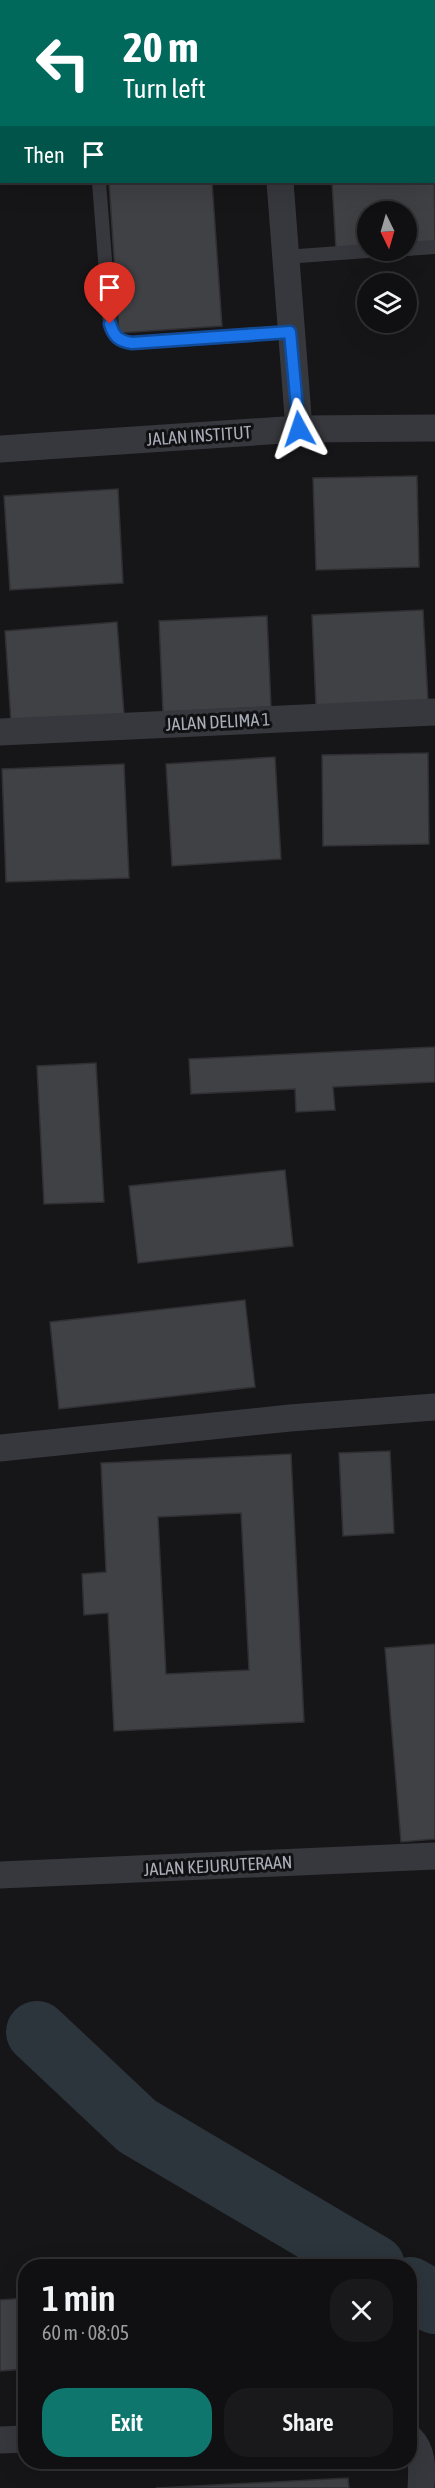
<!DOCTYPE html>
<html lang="en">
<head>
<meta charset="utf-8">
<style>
	:root { --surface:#101012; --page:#19191b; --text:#f1f3f6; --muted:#9c9d9f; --line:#303032; --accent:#0f766e }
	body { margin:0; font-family:"Asap Condensed",sans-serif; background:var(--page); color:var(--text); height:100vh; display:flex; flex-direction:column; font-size:22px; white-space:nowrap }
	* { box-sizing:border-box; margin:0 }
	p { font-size:20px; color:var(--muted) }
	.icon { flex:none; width:33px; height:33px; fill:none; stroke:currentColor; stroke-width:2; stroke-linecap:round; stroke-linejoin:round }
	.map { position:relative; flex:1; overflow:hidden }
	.sheet { position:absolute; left:18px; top:2259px; width:399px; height:210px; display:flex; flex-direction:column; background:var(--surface); border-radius:24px; box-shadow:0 6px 24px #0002,0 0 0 2px var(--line) }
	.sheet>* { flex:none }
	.guide { position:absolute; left:0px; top:0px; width:435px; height:183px; box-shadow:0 6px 24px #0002,0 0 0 2px var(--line); background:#00695c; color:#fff; overflow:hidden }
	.needle { width:39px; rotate:175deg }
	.controls { position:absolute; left:357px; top:201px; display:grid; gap:12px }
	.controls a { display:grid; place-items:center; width:60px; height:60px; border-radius:50%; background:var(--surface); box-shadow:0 6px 24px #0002,0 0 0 2px var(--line); font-size:30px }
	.pin { position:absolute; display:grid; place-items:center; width:51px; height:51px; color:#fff; margin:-62px -26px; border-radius:50% 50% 50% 0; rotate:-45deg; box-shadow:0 0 6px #0007 }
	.pin .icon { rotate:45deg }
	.me { position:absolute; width:66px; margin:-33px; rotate:355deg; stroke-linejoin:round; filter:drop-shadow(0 0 4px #0008) }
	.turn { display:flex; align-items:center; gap:21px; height:126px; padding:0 24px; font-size:27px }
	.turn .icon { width:78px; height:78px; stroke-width:2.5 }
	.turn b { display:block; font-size:42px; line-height:51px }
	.then { display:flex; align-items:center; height:57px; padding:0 24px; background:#0003; gap:12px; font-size:22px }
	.round { display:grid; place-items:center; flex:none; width:63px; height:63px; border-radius:24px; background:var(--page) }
	.headline { display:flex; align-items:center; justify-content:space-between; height:102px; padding:0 24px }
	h1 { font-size:36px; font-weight:600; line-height:45px }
	.action { display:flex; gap:12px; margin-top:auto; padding:12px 24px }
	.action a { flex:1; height:69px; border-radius:24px; background:var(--accent); color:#fff; font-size:24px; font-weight:600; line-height:69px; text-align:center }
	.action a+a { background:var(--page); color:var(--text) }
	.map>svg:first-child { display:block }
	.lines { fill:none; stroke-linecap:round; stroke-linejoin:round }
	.river { stroke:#2c353c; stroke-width:62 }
	.building { fill:#404145; stroke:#303034; stroke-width:1.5; fill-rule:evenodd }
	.path { stroke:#3d3f44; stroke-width:4; stroke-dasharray:3 4.5; stroke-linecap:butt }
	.lane { stroke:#37383d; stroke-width:14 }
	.street { stroke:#37383d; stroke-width:27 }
	.route-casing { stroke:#114b97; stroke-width:15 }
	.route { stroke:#1a73e8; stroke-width:10 }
	.labels { text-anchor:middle; stroke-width:6; stroke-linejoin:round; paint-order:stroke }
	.street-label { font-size:18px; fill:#a8adb8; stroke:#111113 }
</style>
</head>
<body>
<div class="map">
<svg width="435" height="2488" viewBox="0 0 435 2488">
	<rect width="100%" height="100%" fill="#161618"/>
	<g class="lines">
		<g class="river">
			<path d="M37 2032 137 2126 374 2266"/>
			<path d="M410 2288 435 2303"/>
		</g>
	</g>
	<g class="building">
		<rect x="96" y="0" width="103" height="2"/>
		<rect x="320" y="0" width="102" height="2"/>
		<path d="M434 170 435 242 406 244V212H368V247L336 249 332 182H434Z"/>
		<path d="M109 182H212L222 326 119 333Z"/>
		<path d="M417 476 419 567 316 570 313 478Z"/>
		<path d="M118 489 123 583 10 590 4 496Z"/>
		<path d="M423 610 428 701 316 706 312 615Z"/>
		<path d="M267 616 271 707 163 712 159 621Z"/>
		<path d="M117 622 124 714 11 722 5 631Z"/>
		<path d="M428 753 429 844 323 846 322 755Z"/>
		<path d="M275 757 281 859 172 866 166 764Z"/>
		<path d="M124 764 129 878 6 882 2 769Z"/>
		<path d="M435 1047V1082L333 1087 335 1110 296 1112 295 1089 191 1094 189 1059Z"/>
		<path d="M96 1063 104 1202 44 1204 37 1066Z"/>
		<path d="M285 1170 293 1246 138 1263 129 1186Z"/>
		<path d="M245 1300 255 1387 59 1409 50 1322Z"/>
		<path d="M390 1451 394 1533 343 1536 339 1453Z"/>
		<path d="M291 1454 304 1722 114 1731 108 1613 84 1615 82 1574 106 1572 101 1463ZM241 1513 249 1670 166 1674 158 1517Z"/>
		<path d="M435 1644V1839L401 1842 385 1648Z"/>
		<path d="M25 2298 26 2369 0 2371V2300Z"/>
		<path d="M348 2478 349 2488H156Z"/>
	</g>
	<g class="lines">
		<path class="path" d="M0 162H2"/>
		<g class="lane">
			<path d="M89 0V2"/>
			<path d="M99 182 110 324C114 337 119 341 132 343L290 332"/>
			<path d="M406 249 435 247"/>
			<path d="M285 257 381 250"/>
		</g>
		<g class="street">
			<path d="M268 0V2"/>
			<path d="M280 182 299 429"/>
			<path d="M0 449 299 429 435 428"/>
			<path d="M0 732 435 712"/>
			<path d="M0 1448 290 1418 435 1407"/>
			<path d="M0 1875 435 1856"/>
			<path d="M410 2438C424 2452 422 2469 421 2488"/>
			<path d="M0 2440 26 2439"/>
		</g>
	</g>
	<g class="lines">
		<defs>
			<path id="route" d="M110 324C114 337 119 341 132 343L290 332 299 429"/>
		</defs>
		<use href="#route" class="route-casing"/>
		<use href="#route" class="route"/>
	</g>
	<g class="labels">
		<g class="street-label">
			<text transform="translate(199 436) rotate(-4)" y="6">JALAN INSTITUT</text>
			<text transform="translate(218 722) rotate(-3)" y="6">JALAN DELIMA 1</text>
			<text transform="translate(218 1866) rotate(-3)" y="6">JALAN KEJURUTERAAN</text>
		</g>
	</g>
</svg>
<div class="controls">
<a><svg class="needle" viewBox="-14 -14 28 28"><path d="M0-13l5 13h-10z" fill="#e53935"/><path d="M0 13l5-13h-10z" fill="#9c9d9f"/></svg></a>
<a><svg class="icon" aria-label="layers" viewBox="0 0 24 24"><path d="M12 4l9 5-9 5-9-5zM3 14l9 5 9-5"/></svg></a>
</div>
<div class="pin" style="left:110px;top:324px;background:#d93025"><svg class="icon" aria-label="arrive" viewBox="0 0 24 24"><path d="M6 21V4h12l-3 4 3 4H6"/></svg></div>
<svg class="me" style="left:299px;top:429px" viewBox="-20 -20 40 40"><path d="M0-17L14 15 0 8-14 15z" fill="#1a73e8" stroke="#fff" stroke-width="4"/></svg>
<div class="guide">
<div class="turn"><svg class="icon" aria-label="left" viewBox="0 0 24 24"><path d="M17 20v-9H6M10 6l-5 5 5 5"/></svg><div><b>20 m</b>Turn left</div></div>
<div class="then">Then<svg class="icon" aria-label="arrive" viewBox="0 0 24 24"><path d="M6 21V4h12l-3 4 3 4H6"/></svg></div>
</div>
<section class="sheet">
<div class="headline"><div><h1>1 min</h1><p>60 m · 08:05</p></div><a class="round"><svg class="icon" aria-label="close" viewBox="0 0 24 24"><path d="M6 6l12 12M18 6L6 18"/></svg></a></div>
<div class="action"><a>Exit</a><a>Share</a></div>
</section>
</div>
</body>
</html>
